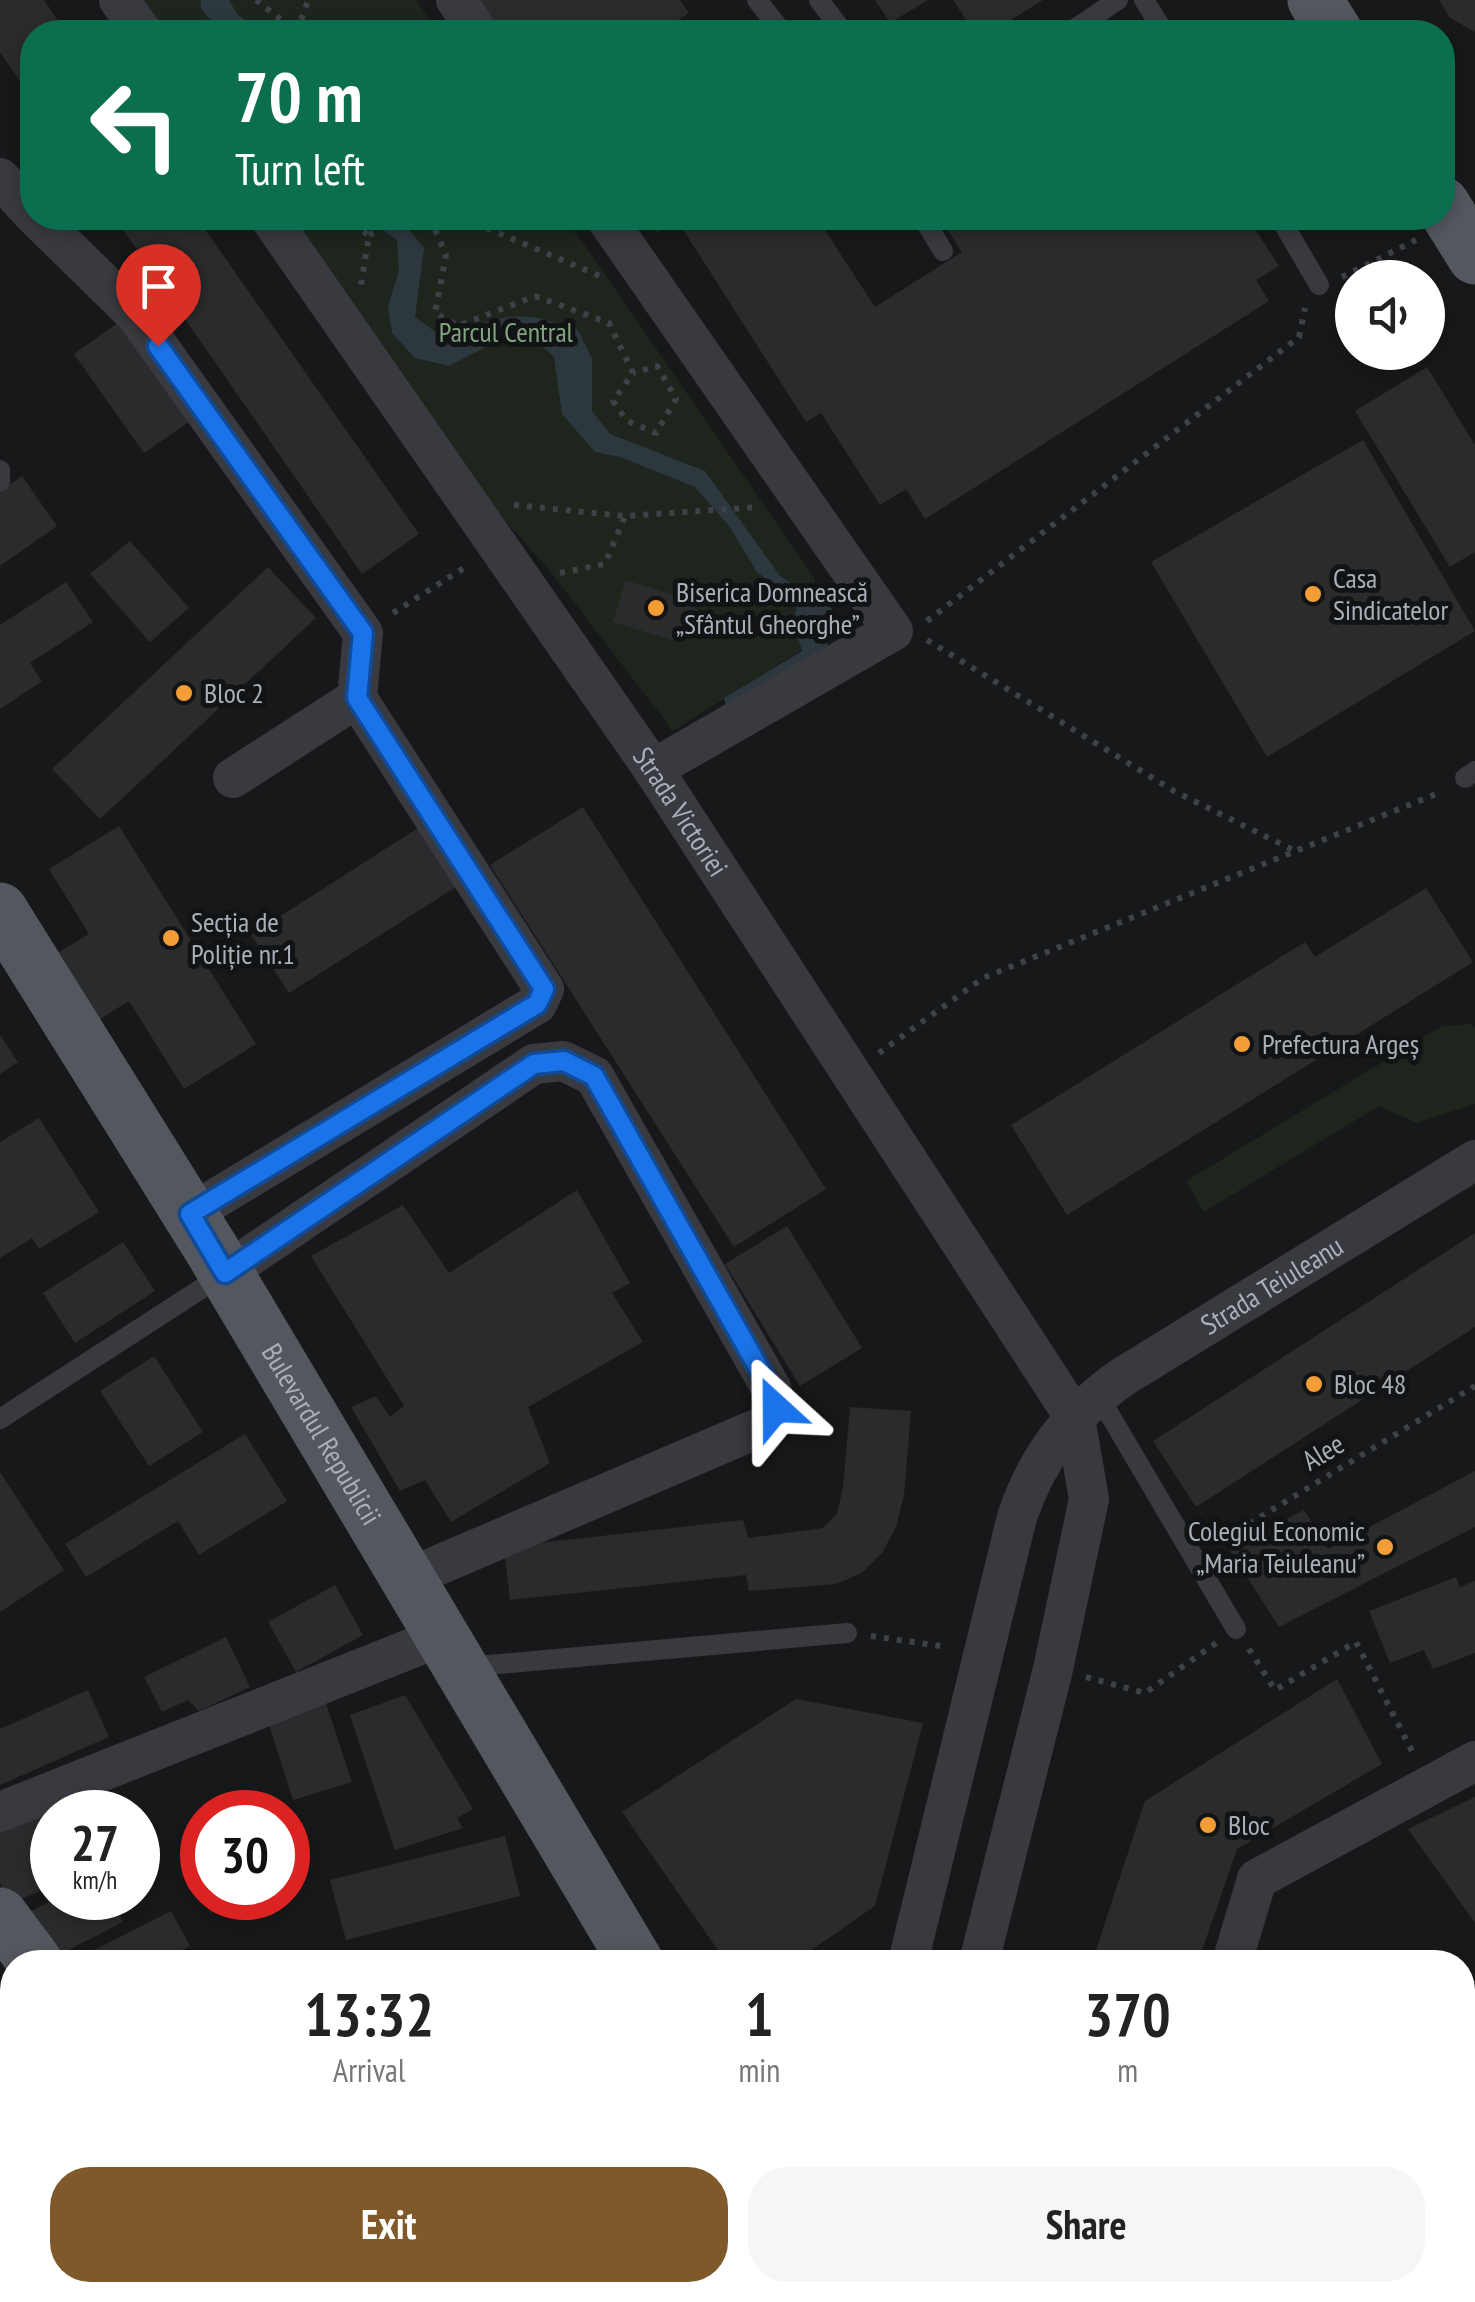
<!DOCTYPE html>
<html lang="en">
<head>
<meta charset="utf-8">
<style>
	:root { --surface:#fff; --page:#f6f6f6; --text:#222; --muted:#767676; --accent:#80592b }
	body { margin:0; font-family:"PT Sans Narrow",sans-serif; background:var(--page); color:var(--text); height:100vh; display:flex; flex-direction:column; font-size:38px; white-space:nowrap }
	* { box-sizing:border-box; margin:0 }
	p { font-size:32px; color:var(--muted) }
	.icon { flex:none; width:55px; height:55px; fill:none; stroke:currentColor; stroke-width:2; stroke-linecap:round; stroke-linejoin:round }
	.map { position:relative; flex:1; overflow:hidden }
	.panel { position:absolute; left:0px; top:1950px; width:1475px; height:352px; display:flex; flex-direction:column; background:var(--surface); border-radius:40px 40px 0 0; box-shadow:0 5px 15px #0003 }
	.panel>* { flex:none }
	.top-card { position:absolute; left:20px; top:20px; width:1435px; height:210px; border-radius:40px; box-shadow:0 5px 15px #0003; background:#0b6e4f; color:#fff; overflow:hidden }
	.controls { position:absolute; left:1335px; top:260px; display:grid; gap:20px }
	.controls a { display:grid; place-items:center; width:110px; height:110px; border-radius:50%; background:var(--surface); box-shadow:0 5px 15px #0003; font-size:50px }
	.speed { position:absolute; left:30px; top:1790px; display:flex; gap:20px; font-size:50px; font-weight:700; text-align:center }
	.speed>* { display:grid; place-content:center; width:130px; height:130px; border-radius:50%; background:var(--surface); box-shadow:0 5px 15px #0003; line-height:1 }
	.speed small { font-size:25px; font-weight:400 }
	.speed .limit { border:15px solid #d22; background:#fff; color:#111 }
	.pin { position:absolute; display:grid; place-items:center; width:85px; height:85px; color:#fff; margin:-102px -42px; border-radius:50% 50% 50% 0; rotate:-45deg; box-shadow:0 0 10px #0007 }
	.pin .icon { rotate:45deg }
	.me { position:absolute; width:110px; margin:-55px; rotate:336deg; stroke-linejoin:round; filter:drop-shadow(0 0 8px #0008) }
	.turn { display:flex; align-items:center; gap:35px; height:210px; padding:0 50px; font-size:45px }
	.turn .icon { width:130px; height:130px; stroke-width:2.5 }
	.turn b { display:block; font-size:70px; line-height:85px }
	.eta { display:flex; justify-content:space-evenly; align-items:center; height:170px; text-align:center }
	.eta b { font-size:60px; font-weight:800; line-height:70px }
	.button { display:flex; gap:20px; margin-top:auto; padding:20px 50px }
	.button a { flex:1; height:115px; border-radius:40px; background:var(--accent); color:#fff; font-size:40px; font-weight:800; line-height:115px; text-align:center }
	.button a+a { background:var(--page); color:var(--text) }
	.map>svg:first-child { display:block }
	.green { fill:#1d251d }
	.water { fill:#2d383e }
	.building { fill:#2a2b2d }
	.lines { fill:none; stroke-linecap:round; stroke-linejoin:round }
	.path { stroke:#3e4146; stroke-width:6; stroke-dasharray:5 8; stroke-linecap:butt }
	.lane { stroke:#383a3f; stroke-width:20 }
	.street { stroke:#383a3f; stroke-width:40 }
	.primary { stroke:#54575e; stroke-width:55 }
	.route-casing { stroke:#114b97; stroke-width:25 }
	.route { stroke:#1a73e8; stroke-width:18 }
	.poi-dot { fill:#f39d36; stroke:#121314; stroke-width:4 }
	.labels { text-anchor:middle; stroke-width:10; stroke-linejoin:round; paint-order:stroke }
	.park-label { font-size:28px; fill:#83a481; stroke:#121314 }
	.poi-label { font-size:28px; fill:#a9b0b9; stroke:#121314; text-anchor:start }
	.street-label { font-size:28px; fill:#a9b0b9; stroke:#121314 }
</style>
</head>
<body>
<div class="map">
<svg width="1475" height="2302" viewBox="0 0 1475 2302">
	<rect width="100%" height="100%" fill="#171819"/>
	<g class="green">
		<path d="M126 0H416L438 32H149Z"/>
		<path d="M283 218H566L815 579 803 649 673 731 553 575 489 502Z"/>
		<path d="M1471 1024 1475 1028V1104L1417 1123 1379 1106 1204 1212 1186 1181 1442 1026Z"/>
	</g>
	<g class="water">
		<path d="M201 0H229L237 14 260 32 219 30 201 9Z"/>
		<path d="M367 218H399L424 248 415 317 445 339C502 314 518 308 578 330L592 359V411L610 434 705 471 780 576 831 608 837 621 821 659 728 715 724 698 802 651 793 622 798 603 757 572 729 526 695 487 620 457 595 452 562 414 554 357 531 336 494 343 449 366 415 358 392 333 388 306 399 271 397 240Z"/>
	</g>
	<g class="building">
		<path d="M0 0H44L66 32H32V99L0 52Z"/>
		<path d="M455 0H680L689 13 670 25 675 32H476Z"/>
		<path d="M875 0H928L890 23Z"/>
		<path d="M953 0H1043L992 32H974Z"/>
		<path d="M1439 0H1475V32L1450 18Z"/>
		<path d="M115 218H197L419 534 362 574Z"/>
		<path d="M647 218H817L875 307 962 252 940 218H1248L1279 266 1256 280 1269 301 925 519 906 489 880 505 821 413 806 422 677 220 657 232Z"/>
		<path d="M119 322 189 422 144 453 74 354Z"/>
		<path d="M1427 367 1475 445V552L1450 567 1355 411Z"/>
		<path d="M1363 440 1475 631 1267 757 1151 562Z"/>
		<path d="M22 476 57 526 0 566V492Z"/>
		<path d="M130 541 189 608 150 642 90 574Z"/>
		<path d="M268 567 316 618 100 819 52 769Z"/>
		<path d="M625 580 687 599 705 618 701 632 675 641 613 622Z"/>
		<path d="M66 582 93 622 30 663 42 681 0 709V625Z"/>
		<path d="M583 807 826 1189 734 1247 490 865Z"/>
		<path d="M119 826 256 1044 184 1089 129 1001 100 1019 59 952 89 934 49 869Z"/>
		<path d="M418 828 456 887 289 993 251 935Z"/>
		<path d="M1426 888 1473 962 1067 1215 1011 1125 1305 942 1315 957Z"/>
		<path d="M0 1035 18 1062 0 1074Z"/>
		<path d="M39 1118 99 1212 39 1249 32 1238 0 1258V1142Z"/>
		<path d="M577 1190 630 1283 612 1293 643 1342 528 1407 550 1463 451 1522 425 1480 400 1491 351 1407 376 1396 390 1417 404 1406 311 1256 403 1205 449 1273Z"/>
		<path d="M787 1226 862 1348 800 1386 725 1264Z"/>
		<path d="M1475 1233V1327L1196 1507 1153 1441Z"/>
		<path d="M123 1242 155 1291 75 1343 43 1293Z"/>
		<path d="M154 1356 203 1432 149 1466 100 1391Z"/>
		<path d="M850 1407 911 1411 904 1495 896 1527 882 1553 862 1573 836 1584 749 1591 746 1575 510 1600 504 1547 743 1520 748 1538 823 1528 837 1514 843 1487Z"/>
		<path d="M245 1434 287 1501 199 1555 178 1521 86 1577 65 1544Z"/>
		<path d="M1475 1471V1527L1279 1627 1229 1549 1304 1510 1328 1549Z"/>
		<path d="M0 1472 64 1570 0 1612Z"/>
		<path d="M1456 1577 1460 1587 1475 1581V1653L1433 1669 1424 1650 1390 1663 1369 1611Z"/>
		<path d="M335 1585 363 1635 296 1672 268 1622Z"/>
		<path d="M226 1637 250 1687 199 1711 188 1700 162 1712 144 1677Z"/>
		<path d="M1337 1679 1382 1764 1237 1849 1198 1962H1092L1145 1801Z"/>
		<path d="M88 1690 109 1737 0 1785V1729Z"/>
		<path d="M323 1694 352 1782 293 1800 265 1712Z"/>
		<path d="M405 1695 473 1809 457 1818 463 1828 395 1850 350 1715Z"/>
		<path d="M796 1699 923 1723 875 1906 794 1962H726L622 1812Z"/>
		<path d="M1475 1797V1923L1408 1829Z"/>
		<path d="M62 1804 66 1812H52V1886L9 1904 0 1883V1830Z"/>
		<path d="M505 1836 520 1896 346 1940 330 1880Z"/>
		<path d="M57 1898H110L123 1922 53 1958 29 1912Z"/>
		<path d="M203 1898H242L211 1913Z"/>
		<path d="M171 1911 190 1946 159 1962H71Z"/>
		<path d="M0 1987 12 2007V2031L0 2039Z"/>
		<path d="M12 2072V2122L0 2129V2079Z"/>
		<path d="M997 2290H1114L1122 2302H1004Z"/>
	</g>
	<g class="lines">
		<g class="path">
			<path d="M256 0 297 32"/>
			<path d="M297 32 308 0"/>
			<path d="M341 218 369 235 361 285"/>
			<path d="M430 218 446 255 435 313 458 326 535 296 609 323 633 373 613 401 627 421 656 433 676 399 657 366 633 373"/>
			<path d="M463 218 600 276"/>
			<path d="M369 235 397 218"/>
			<path d="M1342 277 1416 240"/>
			<path d="M514 505 625 516 760 507"/>
			<path d="M560 573 605 564 625 516"/>
			<path d="M393 613 467 566"/>
			<path d="M927 621 1299 337 1305 308"/>
			<path d="M927 640 1174 791 1293 850"/>
			<path d="M879 1053 983 978 1441 792"/>
			<path d="M1216 1544 1475 1386"/>
			<path d="M871 1636 947 1647"/>
			<path d="M1249 1649 1275 1690 1356 1642 1413 1753"/>
			<path d="M1086 1677 1145 1693 1216 1643"/>
		</g>
		<g class="lane">
			<path d="M757 0 782 32"/>
			<path d="M819 0 843 32"/>
			<path d="M1144 0 1164 32"/>
			<path d="M1070 32 1118 0"/>
			<path d="M923 218 943 251"/>
			<path d="M1280 218 1319 285"/>
			<path d="M0 470V482"/>
			<path d="M1465 778 1475 771"/>
			<path d="M1098 1395 1236 1629"/>
			<path d="M0 1419 224 1274"/>
			<path d="M465 1667 847 1633"/>
		</g>
		<g class="street">
			<path d="M119 0 142 32"/>
			<path d="M456 0 478 32"/>
			<path d="M0 178 32 213"/>
			<path d="M37 218 136 315 363 633 357 698 544 989 537 1004 190 1214"/>
			<path id="s1" d="M270 218 653 769 1075 1418 1089 1499 1053 1669 979 1962"/>
			<path d="M606 218 893 631 653 769"/>
			<path d="M233 778 357 698"/>
			<path d="M225 1273 534 1064 563 1061 594 1076 771 1388 776 1408 766 1425 406 1579"/>
			<path d="M0 1812 440 1637"/>
			<path id="s2" d="M908 1962 1017 1517C1037 1458 1070 1414 1121 1378L1475 1160"/>
			<path d="M1232 1962 1257 1879 1475 1761"/>
			<path d="M1159 2290 1166 2302"/>
			<path d="M351 2302 361 2290"/>
			<path d="M892 2302 895 2290"/>
		</g>
		<g class="primary">
			<path d="M1315 0 1335 32"/>
			<path d="M1442 204 1475 257"/>
			<path id="s3" d="M0 910 212 1250 636 1962"/>
			<path d="M0 1915 35 1962"/>
			<path d="M276 2290 285 2302"/>
			<path d="M839 2290 847 2302"/>
		</g>
	</g>
	<g class="lines">
		<defs>
			<path id="route" d="M158 346 363 633 357 698 544 989 537 1004 190 1214 225 1273 534 1064 564 1061 594 1076 770 1388 776 1408"/>
		</defs>
		<use href="#route" class="route-casing"/>
		<use href="#route" class="route"/>
	</g>
	<g class="poi-dot">
		<circle cx="1313" cy="594" r="10"/>
		<circle cx="656" cy="608" r="10"/>
		<circle cx="184" cy="693" r="10"/>
		<circle cx="171" cy="938" r="10"/>
		<circle cx="1242" cy="1044" r="10"/>
		<circle cx="1314" cy="1384" r="10"/>
		<circle cx="1385" cy="1547" r="10"/>
		<circle cx="1208" cy="1825" r="10"/>
	</g>
	<g class="labels">
		<g class="park-label">
			<text x="506" y="342">Parcul Central</text>
		</g>
		<g class="poi-label">
			<text x="1333" y="588">Casa<tspan x="1333" dy="32">Sindicatelor</tspan></text>
			<text x="676" y="602">Biserica Domnească<tspan x="676" dy="32">„Sfântul Gheorghe”</tspan></text>
			<text x="204" y="703">Bloc 2</text>
			<text x="191" y="932">Secția de<tspan x="191" dy="32">Poliție nr.1</tspan></text>
			<text x="1262" y="1054">Prefectura Argeș</text>
			<text x="1334" y="1394">Bloc 48</text>
			<text x="1365" y="1541" text-anchor="end">Colegiul Economic<tspan x="1365" dy="32">„Maria Teiuleanu”</tspan></text>
			<text x="1228" y="1835">Bloc</text>
		</g>
		<g class="street-label">
			<text dy="10" stroke="none"><textPath href="#s1" startOffset="722">Strada Victoriei</textPath></text>
			<text dy="10" stroke="none"><textPath href="#s2" startOffset="812">Strada Teiuleanu</textPath></text>
			<text dy="10" stroke="none"><textPath href="#s3" startOffset="615">Bulevardul Republicii</textPath></text>
			<text transform="translate(1323 1452) rotate(-31)" y="10">Alee</text>
		</g>
	</g>
</svg>
<div class="controls">
<a><svg class="icon" aria-label="sound" viewBox="0 0 24 24"><path d="M4 9h4l5-4v14l-5-4H4zM17 9q2 3 0 6"/></svg></a>
</div>
<div class="speed"><div>27<small>km/h</small></div><div class="limit">30</div></div>
<div class="pin" style="left:158px;top:346px;background:#d93025"><svg class="icon" aria-label="arrive" viewBox="0 0 24 24"><path d="M6 21V4h12l-3 4 3 4H6"/></svg></div>
<svg class="me" style="left:776px;top:1408px" viewBox="-20 -20 40 40"><path d="M0-17L14 15 0 8-14 15z" fill="#1a73e8" stroke="#fff" stroke-width="4"/></svg>
<div class="top-card">
<div class="turn"><svg class="icon" aria-label="left" viewBox="0 0 24 24"><path d="M17 20v-9H6M10 6l-5 5 5 5"/></svg><div><b>70 m</b>Turn left</div></div>
</div>
<section class="panel">
<div class="eta">
<div><b>13:32</b><p>Arrival</p></div>
<div><b>1</b><p>min</p></div>
<div><b>370</b><p>m</p></div>
</div>
<div class="button"><a>Exit</a><a>Share</a></div>
</section>
</div>
</body>
</html>
